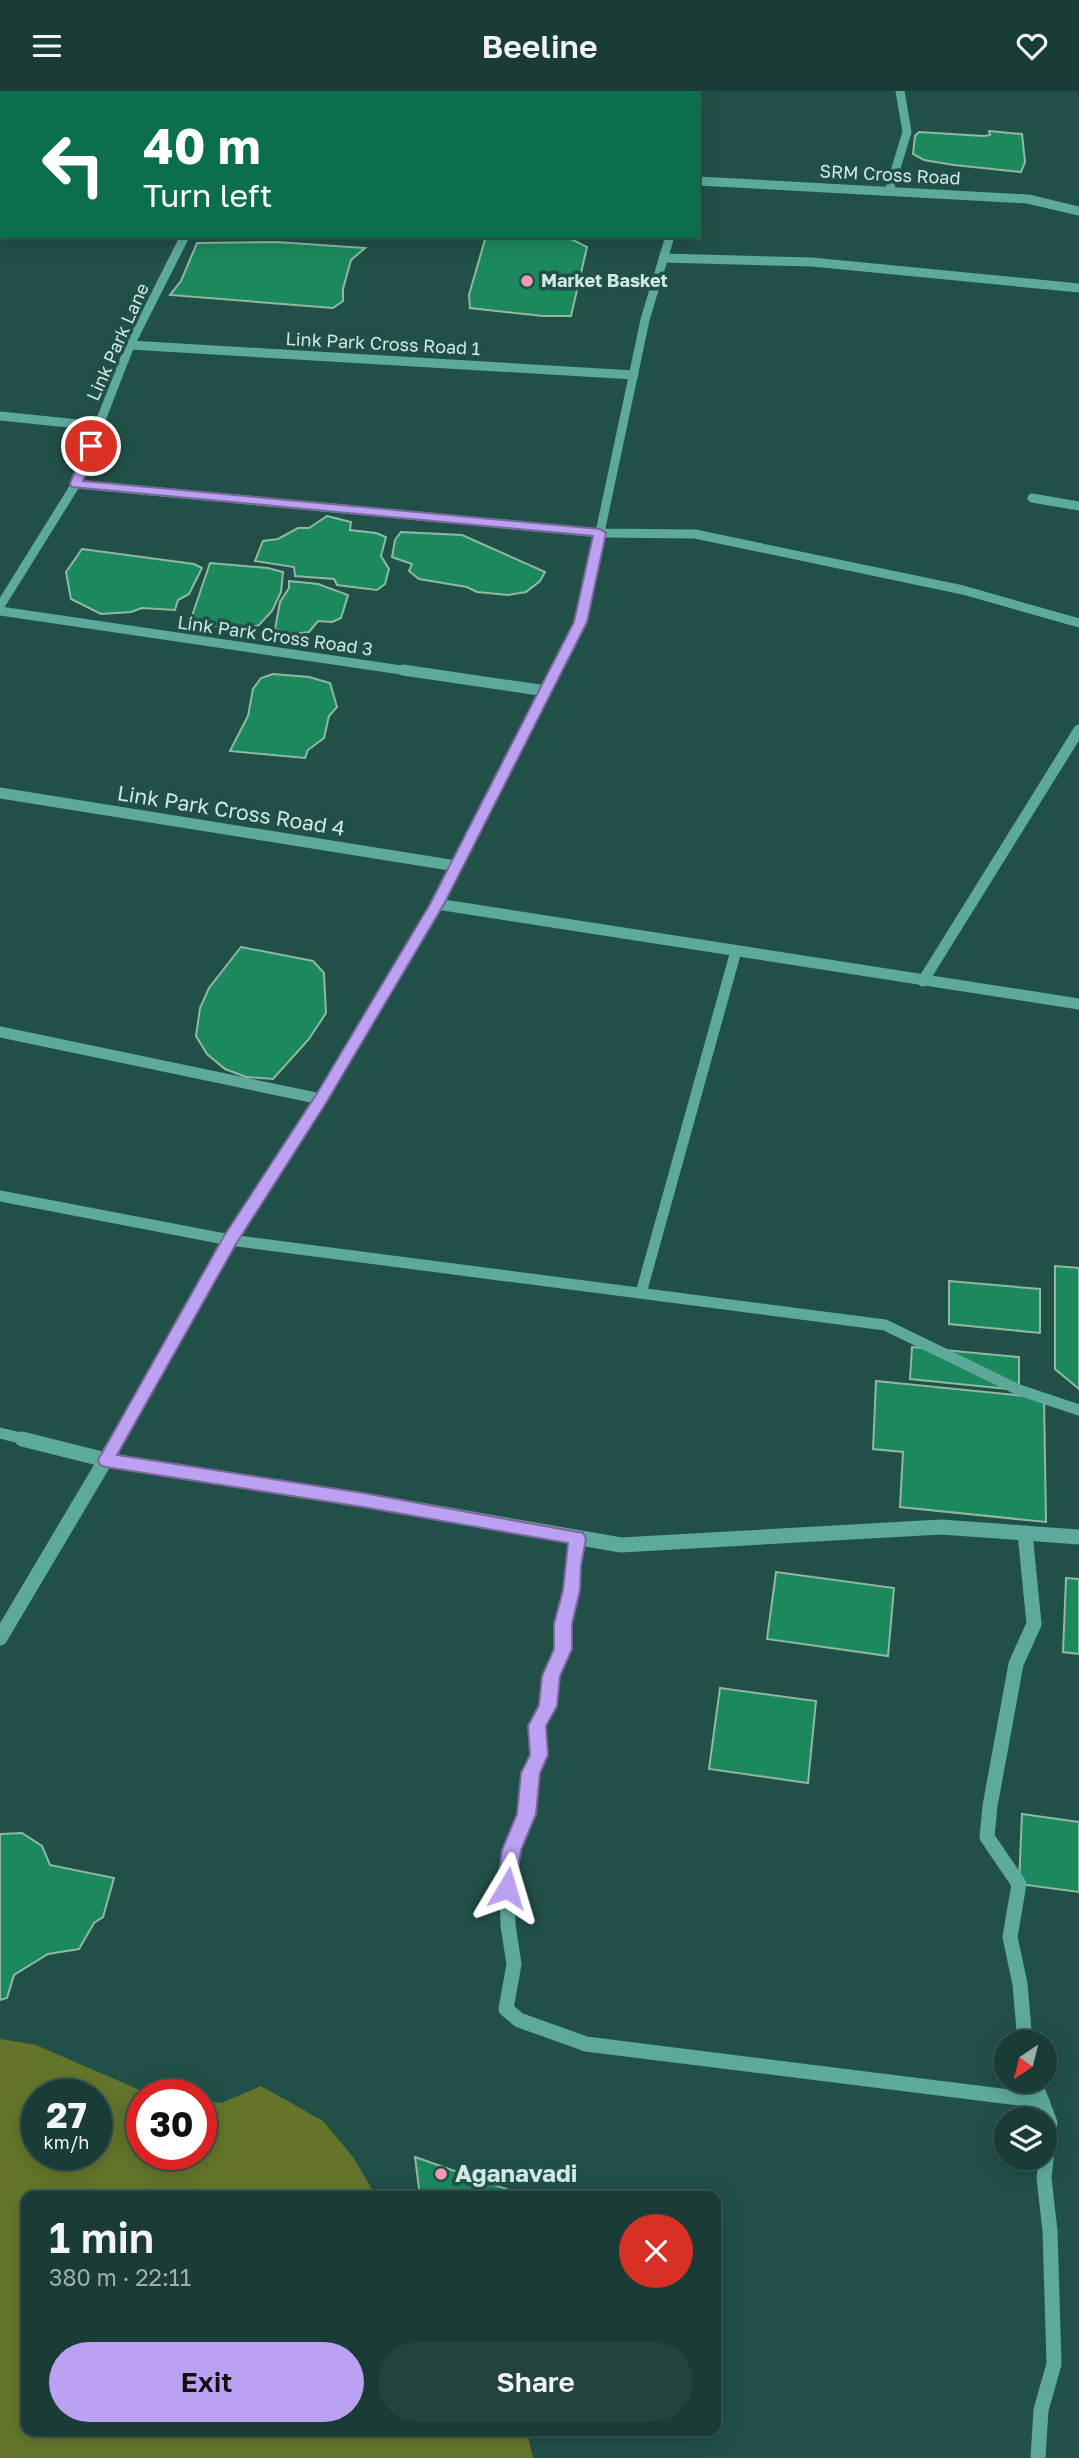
<!DOCTYPE html>
<html lang="en">
<head>
<meta charset="utf-8">
<style>
	:root { --surface:#193c36; --page:#22433e; --text:#f1f3f6; --muted:#9fadad; --line:#375651; --accent:#bca0f2 }
	body { margin:0; font-family:"Golos Text",sans-serif; background:var(--page); color:var(--text); height:100vh; display:flex; flex-direction:column; font-size:26px; white-space:nowrap }
	* { box-sizing:border-box; margin:0 }
	p { font-size:23px; color:var(--muted) }
	.icon { flex:none; width:38px; height:38px; fill:none; stroke:currentColor; stroke-width:2; stroke-linecap:round; stroke-linejoin:round }
	.map { position:relative; flex:1; overflow:hidden }
	.drawer { position:absolute; left:21px; top:2100px; width:700px; height:245px; display:flex; flex-direction:column; background:var(--surface); border-radius:14px; box-shadow:0 4px 18px #0003,0 0 0 2px var(--line) }
	.drawer>* { flex:none }
	.banner { position:absolute; left:0px; top:0px; width:700px; height:147px; box-shadow:0 4px 18px #0003,0 0 0 2px var(--line); background:#0b6e4f; color:#fff; overflow:hidden }
	.needle { width:46px; rotate:215deg }
	.buttons { position:absolute; left:994px; top:1939px; display:grid; gap:14px }
	.buttons a { display:grid; place-items:center; width:63px; height:63px; border-radius:50%; background:var(--surface); box-shadow:0 4px 18px #0003,0 0 0 2px var(--line); font-size:35px }
	.speed { position:absolute; left:21px; top:1988px; display:flex; gap:14px; font-size:35px; font-weight:700; text-align:center }
	.speed>* { display:grid; place-content:center; width:91px; height:91px; border-radius:50%; background:var(--surface); box-shadow:0 4px 18px #0003,0 0 0 2px var(--line); line-height:1 }
	.speed small { font-size:18px; font-weight:400 }
	.speed .limit { border:10px solid #d22; background:#fff; color:#111 }
	.pin { position:absolute; display:grid; place-items:center; width:60px; height:60px; color:#fff; margin:-30px; border:4px solid #fff; border-radius:50%; box-shadow:0 2px 7px #0007 }
	.me { position:absolute; width:77px; margin:-38px; rotate:7deg; stroke-linejoin:round; filter:drop-shadow(0 0 5px #0008) }
	.turn { display:flex; align-items:center; gap:24px; height:147px; padding:0 28px; font-size:32px }
	.turn .icon { width:91px; height:91px; stroke-width:2.5 }
	.turn b { display:block; font-size:49px; line-height:60px }
	.round { display:grid; place-items:center; flex:none; width:74px; height:74px; border-radius:37px; background:var(--page) }
	.overview { display:flex; align-items:center; justify-content:space-between; height:119px; padding:0 28px }
	h1 { font-size:42px; font-weight:600; line-height:52px }
	.primary-button { display:flex; gap:14px; margin-top:auto; padding:14px 28px }
	.primary-button a { flex:1; height:80px; border-radius:42px; background:var(--accent); color:#111; font-size:28px; font-weight:600; line-height:80px; text-align:center }
	.primary-button a+a { background:var(--page); color:var(--text) }
	header { display:flex; justify-content:space-between; align-items:center; height:91px; padding:0 28px; background:var(--surface); font-size:32px; font-weight:600 }
	.map>svg:first-child { display:block }
	.green { fill:#64752b; fill-rule:evenodd }
	.building { fill:#1c885d; stroke:#90b8a2; stroke-width:2 }
	.lines { fill:none; stroke-linecap:round; stroke-linejoin:round }
	.minor-far2 { stroke:#5daa9c; stroke-width:9 }
	.minor-far1 { stroke:#5daa9c; stroke-width:11 }
	.minor { stroke:#5daa9c; stroke-width:15 }
	.route { fill:#bca0f2; stroke:#7a689d; stroke-width:2 }
	.poi-dot { fill:#f19ab4; stroke:#215048; stroke-width:2.5 }
	.labels { text-anchor:middle; stroke-width:7; stroke-linejoin:round; paint-order:stroke }
	.far-street-label { font-size:18px; fill:#d0e9e3; stroke:#215048 }
	.far-poi-label { font-size:18px; font-weight:bold; fill:#d0e9e3; stroke:#215048; text-anchor:start }
	.street-label { font-size:21px; fill:#d0e9e3; stroke:#215048 }
	.near-poi-label { font-size:24px; font-weight:bold; fill:#d0e9e3; stroke:#215048; text-anchor:start }
</style>
</head>
<body>
<header><svg class="icon" aria-label="menu" viewBox="0 0 24 24"><path d="M4 6h16M4 12h16M4 18h16"/></svg>Beeline<svg class="icon" aria-label="heart" viewBox="0 0 24 24"><path d="M12 20l-8-8c-3-5 5-10 8-4 3-6 11-1 8 4z"/></svg></header>
<div class="map">
<svg width="1079" height="2367" viewBox="0 0 1079 2367">
	<rect width="100%" height="100%" fill="#215048"/>
	<path class="green" d="M0 1948 36 1954 151 2004H142V2063H201V2010L221 2012 261 1995 323 2030 353 2066 376 2105H26V2340H527L533 2367H0ZM37 2004H96V2063H37Z"/>
	<g class="building">
		<path d="M989 40 1022 43 1025 71 1021 81 954 74 924 69 913 63 915 45 919 41 984 45 990 44Z"/>
		<path d="M486 145H565L587 156 571 225H543L470 217 469 204Z"/>
		<path d="M276 151 365 157 351 169 343 198V210L333 217 170 204 181 190 197 152Z"/>
		<path d="M327 425 351 431 350 439 376 442 386 446 381 465 389 478 385 493 377 499 337 494 334 488 295 485 294 476 255 470 263 450 278 448 298 437H309Z"/>
		<path d="M401 441 462 444 545 481 540 490 526 501 508 504 477 501 467 496 419 488 409 480 412 473 392 466 395 449Z"/>
		<path d="M82 458 194 473 202 477 189 503 178 509 175 519 142 517 131 521 101 523 71 508 66 481Z"/>
		<path d="M210 472 268 477 283 481 281 501 272 520 259 534 243 540 190 531Z"/>
		<path d="M289 490 318 493 348 504 341 527 332 531 318 530 309 541 292 543 275 538 280 511 289 497Z"/>
		<path d="M273 583 309 586 330 592 337 616 329 625 324 647 308 659 305 667 230 660 248 625 253 598 261 587Z"/>
		<path d="M241 856 313 870 324 882 326 922 309 948 273 988 246 986 225 978 207 963 196 945 200 917 209 897Z"/>
		<path d="M1055 1175 1079 1177V1298L1055 1278Z"/>
		<path d="M949 1190 1040 1198V1242L949 1233Z"/>
		<path d="M912 1256 1019 1266V1299L910 1288Z"/>
		<path d="M876 1290 1044 1307 1046 1431 900 1416 903 1361 873 1358Z"/>
		<path d="M776 1481 894 1497 888 1565 767 1548Z"/>
		<path d="M1066 1487 1079 1488V1563L1063 1561Z"/>
		<path d="M720 1597 816 1610 808 1692 709 1678Z"/>
		<path d="M1022 1723 1079 1731V1801L1019 1793Z"/>
		<path d="M22 1742 42 1755 50 1774 114 1787 103 1826 94 1832 79 1858 48 1863 14 1884 7 1907 0 1909V1743Z"/>
		<path d="M415 2066 515 2101 526 2105H420Z"/>
	</g>
	<g class="lines">
		<g class="minor-far2">
			<path d="M698 90 1028 108 1079 120"/>
			<path d="M889 100 907 41 900 0"/>
			<path d="M663 167 812 171 1079 197"/>
			<path d="M130 254 634 284"/>
			<path d="M0 325 98 335"/>
			<path d="M76 393 600 442 695 443 963 499 1079 532"/>
			<path d="M1032 407 1079 415"/>
			<path d="M0 515 76 393 130 254 185 145"/>
			<path d="M0 520 415 581"/>
			<path d="M556 581 581 531 645 229 670 145"/>
		</g>
		<g class="minor-far1">
			<path d="M403 579 546 600"/>
			<path d="M556 579 437 813 1079 913"/>
			<path d="M0 702 456 775"/>
			<path d="M923 890 1079 639"/>
			<path d="M0 941 321 1008"/>
			<path d="M0 1105 230 1149 885 1234 1019 1299 1079 1319"/>
			<path d="M641 1202 736 860"/>
			<path d="M0 1342 29 1349"/>
			<path d="M117 1349 230 1149 321 1008 437 813"/>
		</g>
		<g class="minor">
			<path d="M22 1348 106 1369 363 1409 621 1454 941 1436 1079 1446"/>
			<path d="M1025 1442 1034 1533 1016 1573 990 1715 987 1746 1019 1793 1010 1846 1020 1893 1025 1951"/>
			<path d="M577 1447 571 1499 563 1533V1558L551 1585 548 1615 537 1635 539 1663 530 1682 527 1723 512 1759 507 1797 508 1834 514 1873 506 1918 519 1929 586 1953 1042 2010"/>
			<path d="M0 1547 118 1348"/>
			<path d="M1034 1990 1050 2032 1044 2087 1050 2140 1054 2273 1041 2319 1038 2367"/>
		</g>
	</g>
	<path class="route" d="M91 351 97 355 83 390 600 438 606 442 587 531 444 813 326 1012 236 1153 117 1364 363 1402 583 1442 586 1447 581 1475 580 1499 572 1533V1558L560 1585 557 1615 546 1635 548 1664 540 1682 536 1723 521 1759 514 1803 507 1806 500 1803 497 1797 502 1759 517 1723 521 1682 530 1664 528 1635 539 1614 542 1585 554 1558V1533L563 1499 568 1452 363 1416 106 1376 100 1374 98 1369 224 1145 316 1004 430 813 574 531 593 445 72 396 70 393 85 355Z"/>
	<g class="poi-dot">
		<circle cx="527" cy="190" r="7"/>
		<circle cx="441" cy="2083" r="7"/>
	</g>
	<g class="labels">
		<g class="far-street-label">
			<text transform="translate(890 84) rotate(3)" y="6">SRM Cross Road</text>
			<text transform="translate(118 251) rotate(-66)" y="6">Link Park Lane</text>
			<text transform="translate(383 253) rotate(3)" y="6">Link Park Cross Road 1</text>
			<text transform="translate(275 545) rotate(8)" y="6">Link Park Cross Road 3</text>
		</g>
		<g class="far-poi-label">
			<text x="541" y="196">Market Basket</text>
		</g>
		<g class="street-label">
			<text transform="translate(231 720) rotate(9)" y="7">Link Park Cross Road 4</text>
		</g>
		<g class="near-poi-label">
			<text x="455" y="2091">Aganavadi</text>
		</g>
	</g>
</svg>
<div class="buttons">
<a><svg class="needle" viewBox="-14 -14 28 28"><path d="M0-13l5 13h-10z" fill="#e53935"/><path d="M0 13l5-13h-10z" fill="#9fadad"/></svg></a>
<a><svg class="icon" aria-label="layers" viewBox="0 0 24 24"><path d="M12 4l9 5-9 5-9-5zM3 14l9 5 9-5"/></svg></a>
</div>
<div class="speed"><div>27<small>km/h</small></div><div class="limit">30</div></div>
<div class="pin" style="left:91px;top:355px;background:#d93025"><svg class="icon" aria-label="arrive" viewBox="0 0 24 24"><path d="M6 21V4h12l-3 4 3 4H6"/></svg></div>
<svg class="me" style="left:507px;top:1797px" viewBox="-20 -20 40 40"><path d="M0-17L14 15 0 8-14 15z" fill="#bca0f2" stroke="#fff" stroke-width="4"/></svg>
<div class="banner">
<div class="turn"><svg class="icon" aria-label="left" viewBox="0 0 24 24"><path d="M17 20v-9H6M10 6l-5 5 5 5"/></svg><div><b>40 m</b>Turn left</div></div>
</div>
<section class="drawer">
<div class="overview"><div><h1>1 min</h1><p>380 m · 22:11</p></div><a class="round" style="background:#d93025;color:#fff"><svg class="icon" aria-label="close" viewBox="0 0 24 24"><path d="M6 6l12 12M18 6L6 18"/></svg></a></div>
<div class="primary-button"><a>Exit</a><a>Share</a></div>
</section>
</div>
</body>
</html>
